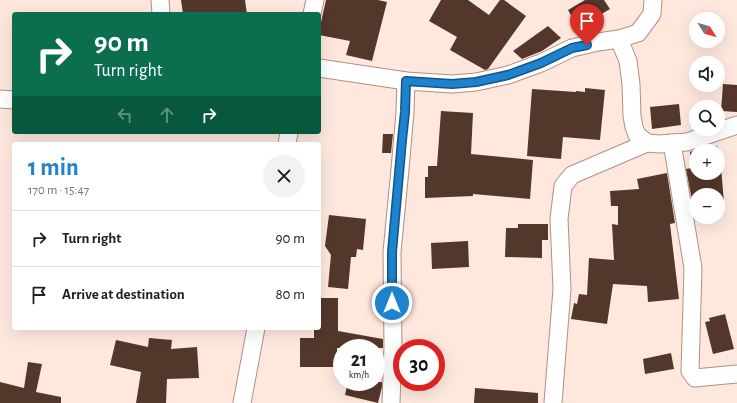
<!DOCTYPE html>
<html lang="en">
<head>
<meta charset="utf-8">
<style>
	:root { --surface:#fff; --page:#f2f2f2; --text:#202124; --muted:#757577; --line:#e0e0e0; --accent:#1d83ce }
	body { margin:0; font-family:"Alegreya Sans",sans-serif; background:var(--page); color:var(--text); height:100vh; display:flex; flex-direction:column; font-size:15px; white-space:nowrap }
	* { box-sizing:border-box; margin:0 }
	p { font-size:13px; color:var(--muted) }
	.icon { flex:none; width:22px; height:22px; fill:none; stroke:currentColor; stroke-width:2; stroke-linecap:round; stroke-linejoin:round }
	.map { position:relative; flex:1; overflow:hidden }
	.details { position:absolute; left:12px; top:142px; width:309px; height:188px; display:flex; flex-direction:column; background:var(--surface); border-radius:4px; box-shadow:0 4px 16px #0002 }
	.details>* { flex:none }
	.banner { position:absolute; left:12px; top:12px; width:309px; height:122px; border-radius:4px; box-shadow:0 4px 16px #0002; background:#0b6e4f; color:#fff; overflow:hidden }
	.needle { width:26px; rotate:127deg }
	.tools { position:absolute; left:689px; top:12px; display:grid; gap:8px }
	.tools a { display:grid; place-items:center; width:36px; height:36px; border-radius:50%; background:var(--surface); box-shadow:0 4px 16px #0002; font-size:20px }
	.speed { position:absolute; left:333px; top:339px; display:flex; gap:8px; font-size:20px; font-weight:700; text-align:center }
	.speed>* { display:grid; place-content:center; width:52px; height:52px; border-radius:50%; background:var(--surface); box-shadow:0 4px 16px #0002; line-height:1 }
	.speed small { font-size:10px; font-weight:400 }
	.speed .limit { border:6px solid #d22; background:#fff; color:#111 }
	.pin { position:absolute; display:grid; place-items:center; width:34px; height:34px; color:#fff; margin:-41px -17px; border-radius:50% 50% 50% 0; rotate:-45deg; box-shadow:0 0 4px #0007 }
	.pin .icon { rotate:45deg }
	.me { position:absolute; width:44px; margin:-22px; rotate:0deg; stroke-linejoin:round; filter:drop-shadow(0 0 3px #0008) }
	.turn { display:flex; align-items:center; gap:14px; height:84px; padding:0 16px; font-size:18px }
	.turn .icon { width:52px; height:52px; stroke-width:2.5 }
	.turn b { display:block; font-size:28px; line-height:34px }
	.lanes { display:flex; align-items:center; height:38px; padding:0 16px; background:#0003; justify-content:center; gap:20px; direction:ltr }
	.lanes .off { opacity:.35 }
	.round { display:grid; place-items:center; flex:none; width:42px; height:42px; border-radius:21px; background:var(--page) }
	.overview { display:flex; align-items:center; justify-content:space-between; height:68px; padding:0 16px }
	h1 { font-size:24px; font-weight:700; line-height:30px; color:var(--accent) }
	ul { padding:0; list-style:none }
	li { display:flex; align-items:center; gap:12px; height:56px; padding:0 16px; border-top:1px solid var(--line) }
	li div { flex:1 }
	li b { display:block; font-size:15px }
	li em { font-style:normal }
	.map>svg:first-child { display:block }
	.building { fill:#54372b }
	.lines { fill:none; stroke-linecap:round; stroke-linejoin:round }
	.minor-casing { stroke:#b18f81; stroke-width:19 }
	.minor { stroke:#fff; stroke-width:17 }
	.route-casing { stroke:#135586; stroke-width:10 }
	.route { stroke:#1d83ce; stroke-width:7 }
</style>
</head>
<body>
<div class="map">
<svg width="737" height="403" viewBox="0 0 737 403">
	<rect width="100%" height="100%" fill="#fee8de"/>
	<g class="building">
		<path d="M181 0H245L247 14H183Z"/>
		<path d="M326 0H378L387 2 372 61 346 55 350 41 319 35V31Z"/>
		<path d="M441 0H468L489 15 500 0H504L526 16 488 69 485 70 450 50 457 37 429 21Z"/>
		<path d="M585 0H604L610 9 578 28 568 10Z"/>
		<path d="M548 26 561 38 542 51 522 59 513 51Z"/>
		<path d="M723 84 737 85V112L721 111Z"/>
		<path d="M585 88 605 90 600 140 563 137 561 159 527 156 532 89 576 92V91L585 92Z"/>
		<path d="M679 104 681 125 652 129 650 107Z"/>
		<path d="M441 111 473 113 471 154 533 160 530 199 473 194V196L425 198V177H428V166H437Z"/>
		<path d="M383 134H393L391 153H382Z"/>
		<path d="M717 146 718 151H696V173H718V158L719 167H721L724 203H718V195H696V205L693 206 686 169 691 168 690 152 702 147Z"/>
		<path d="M667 173 675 223 670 224 679 299 648 302 647 286 613 284 607 324 571 319 574 303 577 304 579 294 587 295 589 258 614 260 612 224 618 225V206H611L610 191 639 189 637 179Z"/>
		<path d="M329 215 366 219 363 250 357 249 356 257H351L348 289 328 287 331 255 325 246Z"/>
		<path d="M518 224H548V240H542V258L505 257 506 228H518Z"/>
		<path d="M468 241 469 267 432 269 431 243Z"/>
		<path d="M319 298H338V331L383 339V348H337V367H300V338H314V328H319Z"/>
		<path d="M725 314 734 349 713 354 705 322 710 321 709 318Z"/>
		<path d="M149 338 172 340 171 349 197 347 199 378 167 379 166 403H136L141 372 110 365 116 340 148 347Z"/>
		<path d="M671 353 674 369 645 374 643 359Z"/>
		<path d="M28 362 42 364 36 392 61 397V403H0V382L24 388Z"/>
		<path d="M348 382H382V387L378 403 345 395Z"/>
		<path d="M475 388 538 393V403H474Z"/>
	</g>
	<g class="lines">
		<defs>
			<g id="minor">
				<path d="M160 0 161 14"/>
				<path d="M312 14 315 0"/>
				<path d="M619 39 638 33 652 14 653 0"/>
				<path d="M319 68 406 81 452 84 476 82 508 75 541 63 572 48 598 42 619 39 628 61 631 84 632 116 634 127 637 135 647 143 659 144 687 142 737 125"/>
				<path d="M0 99 14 100"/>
				<path d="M672 143 693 268 690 371 695 378 737 374"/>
				<path d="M287 144 289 132"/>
				<path d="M242 403 256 328"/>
				<path d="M391 403 393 346 392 252 400 169 405 112 406 81"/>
				<path d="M553 403 562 289 559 219 563 186 572 175 647 143"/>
			</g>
		</defs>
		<use href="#minor" class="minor-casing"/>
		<use href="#minor" class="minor"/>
	</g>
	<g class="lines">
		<defs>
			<path id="route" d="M392 303V252L402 140 405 112 406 81 452 84 476 82 508 75 541 63 572 48 587 45"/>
		</defs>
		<use href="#route" class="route-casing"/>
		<use href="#route" class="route"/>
	</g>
</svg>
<div class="tools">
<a><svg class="needle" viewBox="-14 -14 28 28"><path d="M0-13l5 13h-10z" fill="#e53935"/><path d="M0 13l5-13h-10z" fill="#757577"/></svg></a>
<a><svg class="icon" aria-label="sound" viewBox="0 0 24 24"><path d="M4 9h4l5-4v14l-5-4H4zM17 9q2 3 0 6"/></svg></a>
<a><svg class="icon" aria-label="search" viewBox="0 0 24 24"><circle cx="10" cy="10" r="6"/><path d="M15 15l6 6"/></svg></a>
<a>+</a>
<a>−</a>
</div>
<div class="speed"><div>21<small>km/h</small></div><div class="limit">30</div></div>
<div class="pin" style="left:587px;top:45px;background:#d93025"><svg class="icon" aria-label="arrive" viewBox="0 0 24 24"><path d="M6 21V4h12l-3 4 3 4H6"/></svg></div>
<svg class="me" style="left:392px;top:303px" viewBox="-20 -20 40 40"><circle r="17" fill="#1d83ce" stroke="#fff" stroke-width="3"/><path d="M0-11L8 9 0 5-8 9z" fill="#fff"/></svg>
<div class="banner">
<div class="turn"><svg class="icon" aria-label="right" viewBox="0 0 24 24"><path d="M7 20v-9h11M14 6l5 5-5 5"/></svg><div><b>90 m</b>Turn right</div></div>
<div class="lanes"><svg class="icon off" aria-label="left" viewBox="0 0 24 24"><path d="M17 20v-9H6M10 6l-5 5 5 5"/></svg><svg class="icon off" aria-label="ahead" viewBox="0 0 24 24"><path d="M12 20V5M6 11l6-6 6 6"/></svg><svg class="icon" aria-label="right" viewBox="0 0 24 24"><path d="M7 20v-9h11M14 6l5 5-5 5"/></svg></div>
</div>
<section class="details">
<div class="overview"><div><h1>1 min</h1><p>170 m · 15:47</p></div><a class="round"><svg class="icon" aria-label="close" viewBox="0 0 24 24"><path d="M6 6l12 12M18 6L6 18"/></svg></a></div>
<ul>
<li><svg class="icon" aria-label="right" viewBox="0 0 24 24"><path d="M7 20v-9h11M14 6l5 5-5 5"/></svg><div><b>Turn right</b></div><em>90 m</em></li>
<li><svg class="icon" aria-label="arrive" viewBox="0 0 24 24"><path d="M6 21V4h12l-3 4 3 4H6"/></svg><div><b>Arrive at destination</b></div><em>80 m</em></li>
</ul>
</section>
</div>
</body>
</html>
